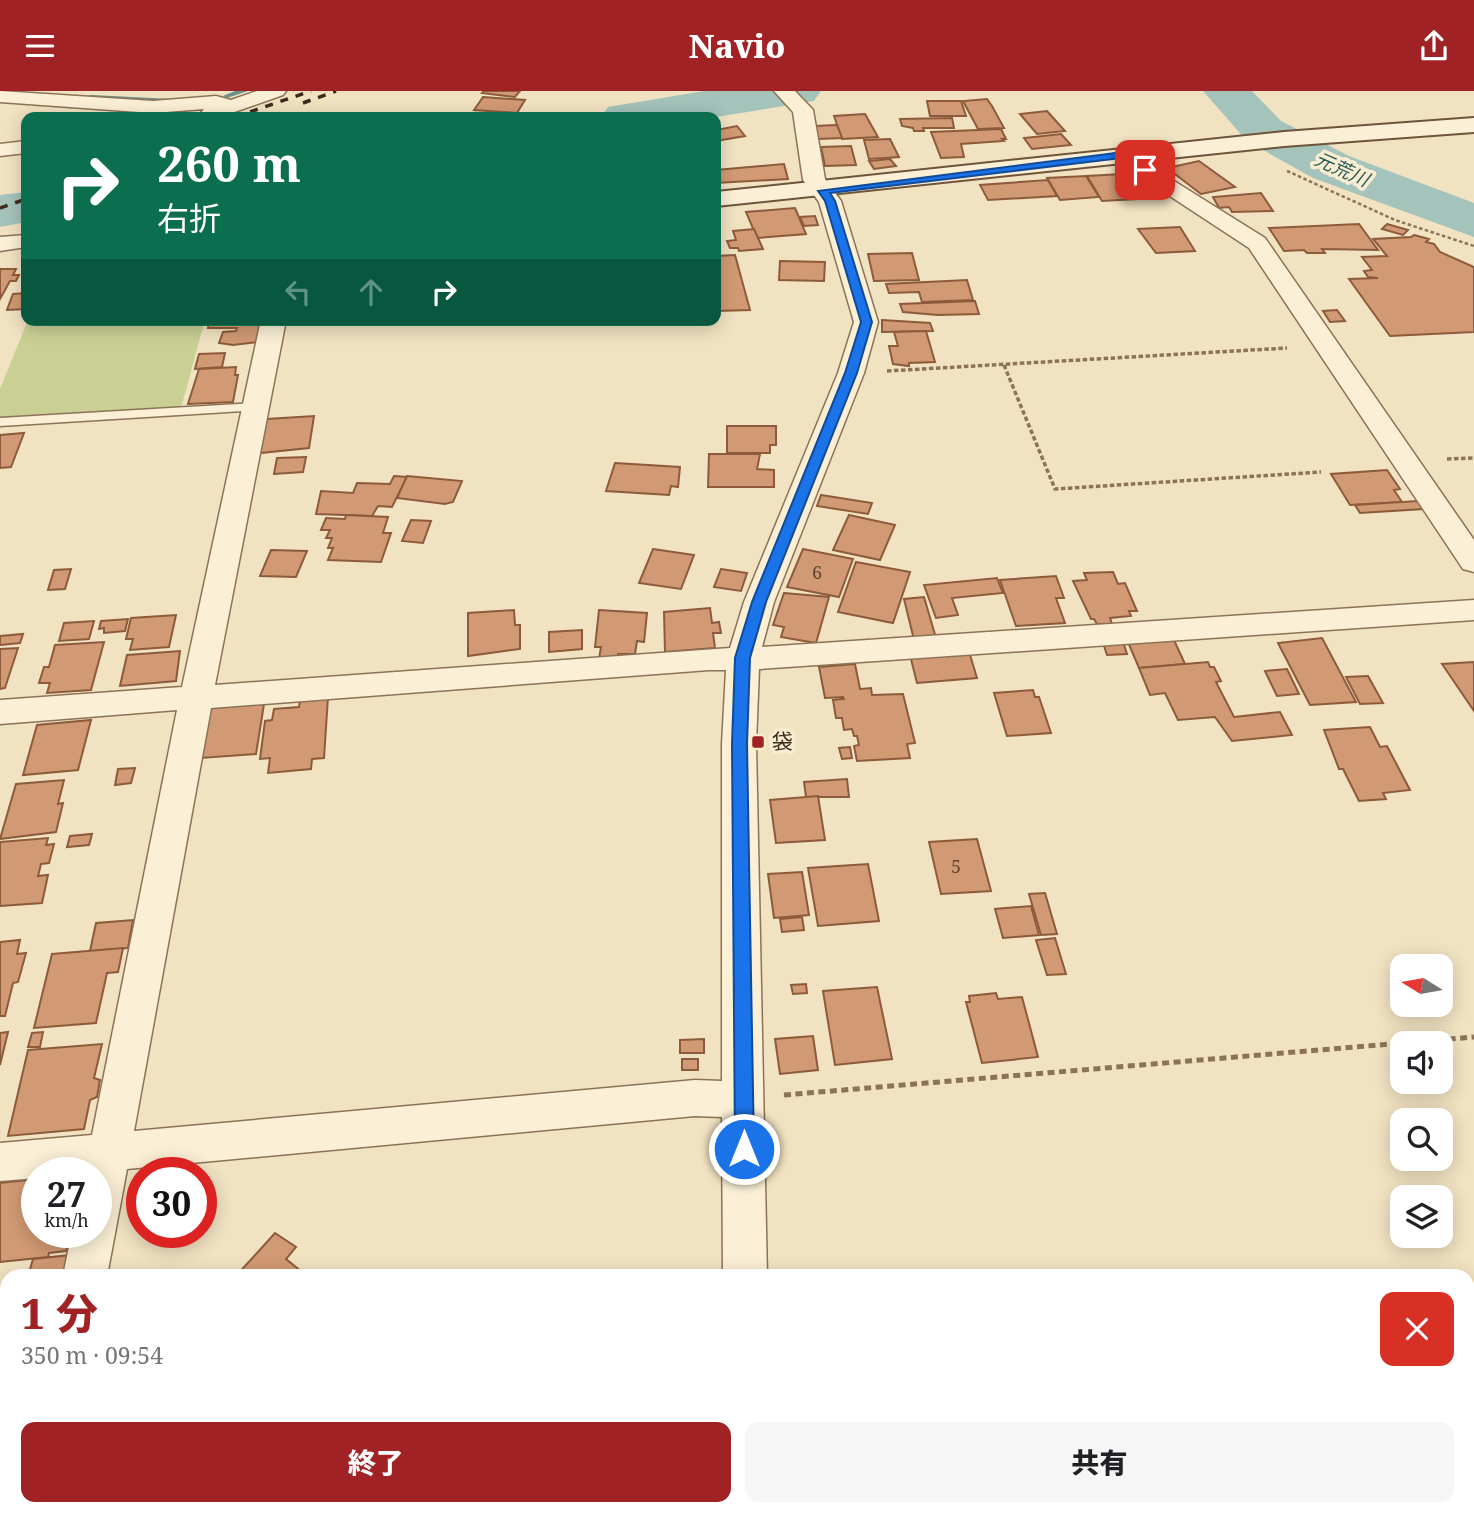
<!DOCTYPE html>
<html lang="ja">
<head>
<meta charset="utf-8">
<style>
	:root { --surface:#fff; --page:#f6f6f6; --text:#202124; --muted:#757577; --accent:#a02224 }
	body { margin:0; font-family:"Noto Serif","Noto Sans JP",serif; background:var(--page); color:var(--text); height:100vh; display:flex; flex-direction:column; font-size:26px; white-space:nowrap }
	* { box-sizing:border-box; margin:0 }
	p { font-size:23px; color:var(--muted) }
	.icon { flex:none; width:38px; height:38px; fill:none; stroke:currentColor; stroke-width:2; stroke-linecap:round; stroke-linejoin:round }
	.map { position:relative; flex:1; overflow:hidden }
	.drawer { position:absolute; left:0px; top:1178px; width:1475px; height:247px; display:flex; flex-direction:column; background:var(--surface); border-radius:21px 21px 0 0; box-shadow:0 4px 18px #0003 }
	.drawer>* { flex:none }
	.banner { position:absolute; left:21px; top:21px; width:700px; height:214px; border-radius:14px; box-shadow:0 4px 18px #0003; background:#0b6e4f; color:#fff; overflow:hidden }
	.needle { width:46px; rotate:281deg }
	.buttons { position:absolute; left:1390px; top:863px; display:grid; gap:14px }
	.buttons a { display:grid; place-items:center; width:63px; height:63px; border-radius:14px; background:var(--surface); box-shadow:0 4px 18px #0003; font-size:35px }
	.speed { position:absolute; left:21px; top:1066px; display:flex; gap:14px; font-size:35px; font-weight:700; text-align:center }
	.speed>* { display:grid; place-content:center; width:91px; height:91px; border-radius:50%; background:var(--surface); box-shadow:0 4px 18px #0003; line-height:1 }
	.speed small { font-size:18px; font-weight:400 }
	.speed .limit { border:10px solid #d22; background:#fff; color:#111 }
	.pin { position:absolute; display:grid; place-items:center; width:60px; height:60px; color:#fff; margin:-30px; border-radius:14px; box-shadow:0 4px 10px #0006 }
	.me { position:absolute; width:77px; margin:-38px; rotate:0deg; stroke-linejoin:round; filter:drop-shadow(0 0 5px #0008) }
	.turn { display:flex; align-items:center; gap:24px; height:147px; padding:0 21px; font-size:32px }
	.turn .icon { width:91px; height:91px; stroke-width:2.5 }
	.turn b { display:block; font-size:49px; line-height:60px }
	.lanes { display:flex; align-items:center; height:66px; padding:0 21px; background:#0003; justify-content:center; gap:35px; direction:ltr }
	.lanes .off { opacity:.35 }
	.round { display:grid; place-items:center; flex:none; width:74px; height:74px; border-radius:14px; background:var(--page) }
	.summary { display:flex; align-items:center; justify-content:space-between; height:119px; padding:0 21px }
	h1 { font-size:42px; font-weight:800; line-height:52px; color:var(--accent) }
	.primary-button { display:flex; gap:14px; margin-top:auto; padding:14px 21px }
	.primary-button a { flex:1; height:80px; border-radius:14px; background:var(--accent); color:#fff; font-size:28px; font-weight:800; line-height:80px; text-align:center }
	.primary-button a+a { background:var(--page); color:var(--text) }
	header { display:flex; justify-content:space-between; align-items:center; height:91px; padding:0 21px; background:var(--accent); color:#fff; font-size:32px; font-weight:800 }
	.map>svg:first-child { display:block }
	.green { fill:#cad094 }
	.lines { fill:none; stroke-linecap:round; stroke-linejoin:round }
	.stream { fill:#6a9288; fill-rule:evenodd }
	.river { fill:#a4c3ba; fill-rule:evenodd }
	.building { fill:#d29a74; stroke:#8d5b3b; stroke-width:2 }
	.lane-casing { stroke:#8c7357; stroke-width:3 }
	.street-casing { stroke:#8c7357; stroke-width:3 }
	.secondary-casing { stroke:#6e543a; stroke-width:4 }
	.path-far2 { stroke:#8c7357; stroke-width:2.5; stroke-dasharray:3.5 2.5; stroke-linecap:butt }
	.path-far1 { stroke:#8c7357; stroke-width:3.5; stroke-dasharray:4.5 2.5; stroke-linecap:butt }
	.path { stroke:#8c7357; stroke-width:5; stroke-dasharray:7 4.5; stroke-linecap:butt }
	.lane { fill:#fbefd5; fill-rule:evenodd }
	.street { fill:#fbefd5; fill-rule:evenodd }
	.secondary { fill:#fbefd5; fill-rule:evenodd }
	.rail { stroke:#3b2b1c; stroke-width:3.5; stroke-dasharray:8 8; stroke-linecap:butt }
	.route { fill:#1a73e8; stroke:#114b97; stroke-width:2 }
	.poi-dot { fill:#a02224; stroke:#f8ecd1; stroke-width:2.5 }
	.labels { text-anchor:middle; stroke-width:7; stroke-linejoin:round; paint-order:stroke }
	.number-label { font-size:18px; fill:#614732 }
	.far-water-label { font-size:19px; font-style:italic; fill:#2a5c58; stroke:#f8ecd1 }
	.poi-label { font-size:21px; fill:#3b2b1c; stroke:#f8ecd1; text-anchor:start }
</style>
</head>
<body>
<header><svg class="icon" aria-label="menu" viewBox="0 0 24 24"><path d="M4 6h16M4 12h16M4 18h16"/></svg>Navio<svg class="icon" aria-label="share" viewBox="0 0 24 24"><path d="M12 15V3M7 8l5-5 5 5M5 13v7h14v-7"/></svg></header>
<div class="map">
<svg width="1474" height="1424" viewBox="0 0 1474 1424">
	<rect width="100%" height="100%" fill="#f1e2c1"/>
	<path class="green" d="M28 229H205L181 317 0 328V298Z"/>
	<g class="lines">
		<g class="stream">
			<path d="M235 0H248L227 7 223 5Z"/>
			<path d="M92 4 173 8 177 10 173 12 89 8V4Z"/>
		</g>
		<g class="river">
			<path d="M704 0H821L814 10 716 26H601L608 16Z"/>
			<path d="M1203 0H1252L1281 30 1349 65 1474 112V146L1313 87 1247 50Z"/>
			<path d="M26 101V131L0 136V104Z"/>
		</g>
	</g>
	<g class="building">
		<path d="M484 0H520L515 6 482 2Z"/>
		<path d="M483 6 525 9 517 22 474 19Z"/>
		<path d="M987 8 992 15 1004 37 978 38 963 10Z"/>
		<path d="M927 10H961L966 25H930Z"/>
		<path d="M1047 20 1065 40 1037 43 1020 23Z"/>
		<path d="M865 23 878 46 842 48 834 25Z"/>
		<path d="M952 27 954 37H923L924 40H914L913 37 902 35 900 28Z"/>
		<path d="M837 34 842 47 818 48 814 35Z"/>
		<path d="M737 35 745 45 716 50V39Z"/>
		<path d="M1001 38 1006 48H1002L1004 50 961 53 964 66 941 67 931 41Z"/>
		<path d="M1061 43 1071 54 1032 58 1024 47Z"/>
		<path d="M890 48 899 66 869 68 864 49Z"/>
		<path d="M851 55 856 74 825 75 821 56Z"/>
		<path d="M890 68 896 75 874 78 869 70Z"/>
		<path d="M1199 70 1235 96 1201 103 1167 77Z"/>
		<path d="M784 73 788 88 716 92V79Z"/>
		<path d="M1122 83 1140 105 1137 108 1102 110 1087 85Z"/>
		<path d="M1086 85 1099 106 1060 109 1047 87Z"/>
		<path d="M1048 89 1057 105 988 109 980 94Z"/>
		<path d="M1261 102 1273 120 1232 121 1229 116 1219 117 1213 106Z"/>
		<path d="M795 117 806 143 757 147 746 121Z"/>
		<path d="M815 125 818 134 804 135 800 126Z"/>
		<path d="M1359 133 1378 159 1322 158 1325 162H1307L1304 159 1284 160 1269 137Z"/>
		<path d="M1387 133 1408 139 1403 144 1382 138Z"/>
		<path d="M1180 136 1195 160 1156 162 1138 138Z"/>
		<path d="M754 138 763 158 739 160 738 157H730L727 150 736 149 733 140Z"/>
		<path d="M1414 144 1429 148 1426 151 1434 153 1440 161 1474 176V241L1390 245 1349 188 1378 187 1368 186 1364 180 1372 179 1362 166 1387 165 1373 148 1411 146Z"/>
		<path d="M912 162 919 189 874 190 868 163Z"/>
		<path d="M735 164 750 219 716 220V165Z"/>
		<path d="M780 170 825 171 824 190 779 189Z"/>
		<path d="M0 178H16L13 184H19L16 190H10L0 208Z"/>
		<path d="M967 189 973 209 922 211 919 201 889 202 886 193Z"/>
		<path d="M26 202V218L7 219 13 203Z"/>
		<path d="M975 210 979 223 938 224 903 221 900 213Z"/>
		<path d="M1337 219 1345 230 1330 231 1323 220Z"/>
		<path d="M210 229 247 231H265L259 251 233 254 219 252 223 241 236 240 237 237H208Z"/>
		<path d="M882 229 930 232 933 240 882 241Z"/>
		<path d="M926 240 935 271 909 272V275L893 273 889 255H898L894 241Z"/>
		<path d="M225 262 222 276 195 278 199 263Z"/>
		<path d="M236 276 235 284H238L233 311 188 313 199 278Z"/>
		<path d="M314 325 309 357 260 362 267 328Z"/>
		<path d="M727 335H776V354H770V362H727Z"/>
		<path d="M24 342 11 376 0 377V344Z"/>
		<path d="M709 363H760L757 378 774 379V396H708Z"/>
		<path d="M306 366 303 381 274 383 277 367Z"/>
		<path d="M615 372 680 376 678 396 671 395 669 404 606 400Z"/>
		<path d="M1387 379 1400 398 1394 399 1402 411 1350 414 1331 383Z"/>
		<path d="M394 385 407 386 392 416 378 415 372 425 316 423 321 400 353 402 357 392 390 393Z"/>
		<path d="M407 385 462 390 453 411 445 413 397 407Z"/>
		<path d="M821 404 872 412 868 423 817 415Z"/>
		<path d="M1418 410 1423 418 1360 422 1355 414Z"/>
		<path d="M346 424 388 426 383 442H391L381 471 328 469 333 457H328L332 447H326L330 439H321L326 427 345 428Z"/>
		<path d="M849 424 895 434 880 469 833 459Z"/>
		<path d="M411 429 431 430 423 452 402 450Z"/>
		<path d="M653 458 694 464 681 498 639 492Z"/>
		<path d="M803 458 853 468 839 506 787 496Z"/>
		<path d="M271 459 307 460 296 486 260 485Z"/>
		<path d="M856 471 910 481 893 532 838 521Z"/>
		<path d="M71 478 65 498 48 499 54 479Z"/>
		<path d="M721 478 747 482 741 500 714 496Z"/>
		<path d="M1113 481 1118 493 1125 492 1137 520H1129L1131 525 1110 527 1112 533H1097L1094 528H1091L1073 490 1087 489 1084 482Z"/>
		<path d="M1056 485 1064 507H1056L1065 532 1016 535 1000 489Z"/>
		<path d="M997 487 1003 502 952 507 958 524 936 527 924 494Z"/>
		<path d="M784 502 829 506 816 552 781 546 784 536 773 534Z"/>
		<path d="M924 506 936 547 914 549 904 508Z"/>
		<path d="M710 517 712 532 719 531 721 542H713L715 557 665 561 664 521Z"/>
		<path d="M514 519 515 534H520V558L468 565V522Z"/>
		<path d="M599 519 647 522 644 551 637 550 635 563H618L617 569 599 568 601 556H595Z"/>
		<path d="M176 524 169 556 130 559 133 548H126L131 527Z"/>
		<path d="M128 528 125 540 104 542V537L99 538 101 530Z"/>
		<path d="M94 530 89 548 59 550 64 532Z"/>
		<path d="M582 539V558L549 561V541Z"/>
		<path d="M23 543 20 552 0 554V545Z"/>
		<path d="M1173 547 1185 573 1139 577 1128 551Z"/>
		<path d="M1322 547 1356 611 1310 614 1278 552Z"/>
		<path d="M1122 548 1127 563 1107 564 1102 549Z"/>
		<path d="M104 551 91 599 47 602 50 592H39L44 576H49L55 554Z"/>
		<path d="M18 557 5 597 0 598V558Z"/>
		<path d="M968 557 977 587 917 592 910 564Z"/>
		<path d="M180 560 176 590 120 595 127 564Z"/>
		<path d="M1208 571 1210 576H1214L1221 590 1216 591 1234 626 1280 621 1292 644 1232 650 1215 626 1178 629 1165 602 1150 604 1139 577Z"/>
		<path d="M1474 571V620L1442 573Z"/>
		<path d="M855 573 860 598 871 597 872 604 903 603 915 652 907 653 910 667 857 670 854 655 859 654 857 645H854L852 638 844 639 842 627H836L833 609 844 608 843 606 825 607 819 576Z"/>
		<path d="M1287 578 1299 603 1277 605 1265 580Z"/>
		<path d="M1368 585 1383 612 1360 613 1346 586Z"/>
		<path d="M1033 599 1035 606H1039L1051 642 1007 645 994 602Z"/>
		<path d="M328 606 324 667 312 668 311 678 268 682 270 667 260 668 265 630 272 629 274 618 299 616 300 608Z"/>
		<path d="M264 613 256 663 201 667 210 617Z"/>
		<path d="M91 629 78 679 23 684 37 634Z"/>
		<path d="M1370 636 1380 656 1387 655 1410 699 1383 702 1386 708 1359 710 1343 678H1339L1324 639Z"/>
		<path d="M850 656 852 667 842 668 839 657Z"/>
		<path d="M135 677 131 692 115 694 118 678Z"/>
		<path d="M847 688 849 706H806L804 691Z"/>
		<path d="M64 689 58 713 63 712 56 741 0 748 16 693Z"/>
		<path d="M818 705 825 749 776 752 770 709Z"/>
		<path d="M92 743 89 754 67 756 70 745Z"/>
		<path d="M48 747 46 754 54 753 49 772 41 773 38 785 48 784 42 812 0 815V751Z"/>
		<path d="M977 748 991 800 941 803 929 751Z"/>
		<path d="M868 773 879 830 818 835 808 777Z"/>
		<path d="M802 781 809 824 774 827 768 783Z"/>
		<path d="M1045 802 1057 843 1041 844 1029 803Z"/>
		<path d="M1031 815 1039 844 1003 847 995 818Z"/>
		<path d="M802 826 804 839 782 841 780 828Z"/>
		<path d="M133 829 128 857 90 860 96 832Z"/>
		<path d="M1055 847 1066 883 1047 884 1036 849Z"/>
		<path d="M20 849 17 863 26 862 18 891 13 892 5 925H0V851Z"/>
		<path d="M123 857 118 881 107 882 96 932 34 937 52 863Z"/>
		<path d="M806 893 807 902 793 903 791 894Z"/>
		<path d="M877 896 892 968 835 974 823 900Z"/>
		<path d="M996 902 998 908 1022 906 1038 966 982 972 966 911H970L969 905Z"/>
		<path d="M8 941 0 974V942Z"/>
		<path d="M43 941 40 956H28L32 942Z"/>
		<path d="M813 945 818 979 780 983 775 948Z"/>
		<path d="M704 948V962H680V949Z"/>
		<path d="M102 953 94 987 100 989 97 1006 90 1009 84 1038 8 1045 28 959Z"/>
		<rect x="682" y="968" width="16" height="11"/>
		<path d="M37 1088V1141H71L66 1160 49 1162 48 1166 0 1171V1092Z"/>
		<path d="M275 1142 296 1156 286 1168 307 1185H236Z"/>
		<path d="M71 1164 67 1185H28L33 1168Z"/>
		<path d="M0 1353 7 1358V1383L0 1391Z"/>
		<path d="M15 1418H43L50 1424H9Z"/>
		<path d="M144 1418H204L205 1424H145Z"/>
	</g>
	<g class="lines">
		<defs>
			<path id="lane" d="M256 312 263 316 261 319 0 335V327Z"/>
			<g id="street">
				<path d="M0 0 153 10 216 5 231 9 257 0H286L283 4 220 26H202L200 23 204 18 153 22 0 11Z"/>
				<path d="M774 0H795L813 19 825 88 841 110 878 231 864 282 774 511 762 556 1474 509V529L759 578 756 653 767 1185H723L722 1026 695 1025 127 1078 107 1185H63L72 1141H96V1082H37V1087L0 1090V1052L92 1044 177 619 0 633V609L182 596 261 229H286L215 594 730 557 744 511 838 282 854 231 819 111 803 89 793 21ZM709 579H726L722 653V990L695 989 134 1040 211 617Z"/>
				<path d="M26 50V62L0 65V53Z"/>
				<path d="M1123 58 1265 147 1474 449V481L1463 478 1249 157 1115 69 1112 64 1115 59Z"/>
				<path d="M26 144V156L0 160V146Z"/>
				<path d="M57 1418H108L111 1424H60Z"/>
				<rect x="722" y="1418" width="50" height="6"/>
			</g>
			<path id="secondary" d="M1474 27V41L1284 55 716 115V101L1284 41Z"/>
		</defs>
		<use href="#lane" class="lane-casing"/>
		<use href="#street" class="street-casing"/>
		<use href="#secondary" class="secondary-casing"/>
		<path class="path-far2" d="M1287 80 1395 129 1474 155"/>
		<g class="path-far1">
			<path d="M1004 274 1055 398 1321 381"/>
			<path d="M887 280 1287 257"/>
			<path d="M1447 368 1474 367"/>
		</g>
		<g class="path">
			<path d="M784 1004 1474 946"/>
			<path d="M1468 1286H1474"/>
		</g>
		<use href="#lane" class="lane"/>
		<use href="#street" class="street"/>
		<use href="#secondary" class="secondary"/>
		<g class="rail">
			<path d="M303 12 336 0"/>
			<path d="M235 26 311 0"/>
			<path d="M0 117 26 108"/>
		</g>
	</g>
	<path class="route" d="M1123 61 1149 77V81H1142L1121 67 830 102 835 110 872 231 857 282 766 511 750 567 747 653 754 1058 751 1064 744 1067 738 1064 735 1058 732 653 735 567 752 511 845 282 861 231 825 110 818 100Z"/>
	<rect class="poi-dot" x="751" y="644" width="14" height="14" rx="3.5"/>
	<g class="labels">
		<g class="number-label">
			<text x="817" y="488">6</text>
			<text x="956" y="782">5</text>
		</g>
		<g class="far-water-label">
			<text transform="translate(1342 78) rotate(24)" y="7">元荒川</text>
		</g>
		<g class="poi-label">
			<text x="772" y="658">袋</text>
		</g>
	</g>
</svg>
<div class="buttons">
<a><svg class="needle" viewBox="-14 -14 28 28"><path d="M0-13l5 13h-10z" fill="#e53935"/><path d="M0 13l5-13h-10z" fill="#757577"/></svg></a>
<a><svg class="icon" aria-label="sound" viewBox="0 0 24 24"><path d="M4 9h4l5-4v14l-5-4H4zM17 9q2 3 0 6"/></svg></a>
<a><svg class="icon" aria-label="search" viewBox="0 0 24 24"><circle cx="10" cy="10" r="6"/><path d="M15 15l6 6"/></svg></a>
<a><svg class="icon" aria-label="layers" viewBox="0 0 24 24"><path d="M12 4l9 5-9 5-9-5zM3 14l9 5 9-5"/></svg></a>
</div>
<div class="speed"><div>27<small>km/h</small></div><div class="limit">30</div></div>
<div class="pin" style="left:1145px;top:79px;background:#d93025"><svg class="icon" aria-label="arrive" viewBox="0 0 24 24"><path d="M6 21V4h12l-3 4 3 4H6"/></svg></div>
<svg class="me" style="left:744px;top:1058px" viewBox="-20 -20 40 40"><circle r="17" fill="#1a73e8" stroke="#fff" stroke-width="3"/><path d="M0-11L8 9 0 5-8 9z" fill="#fff"/></svg>
<div class="banner">
<div class="turn"><svg class="icon" aria-label="right" viewBox="0 0 24 24"><path d="M7 20v-9h11M14 6l5 5-5 5"/></svg><div><b>260 m</b>右折</div></div>
<div class="lanes"><svg class="icon off" aria-label="left" viewBox="0 0 24 24"><path d="M17 20v-9H6M10 6l-5 5 5 5"/></svg><svg class="icon off" aria-label="ahead" viewBox="0 0 24 24"><path d="M12 20V5M6 11l6-6 6 6"/></svg><svg class="icon" aria-label="right" viewBox="0 0 24 24"><path d="M7 20v-9h11M14 6l5 5-5 5"/></svg></div>
</div>
<section class="drawer">
<div class="summary"><div><h1>1 分</h1><p>350 m · 09:54</p></div><a class="round" style="background:#d93025;color:#fff"><svg class="icon" aria-label="close" viewBox="0 0 24 24"><path d="M6 6l12 12M18 6L6 18"/></svg></a></div>
<div class="primary-button"><a>終了</a><a>共有</a></div>
</section>
</div>
</body>
</html>
